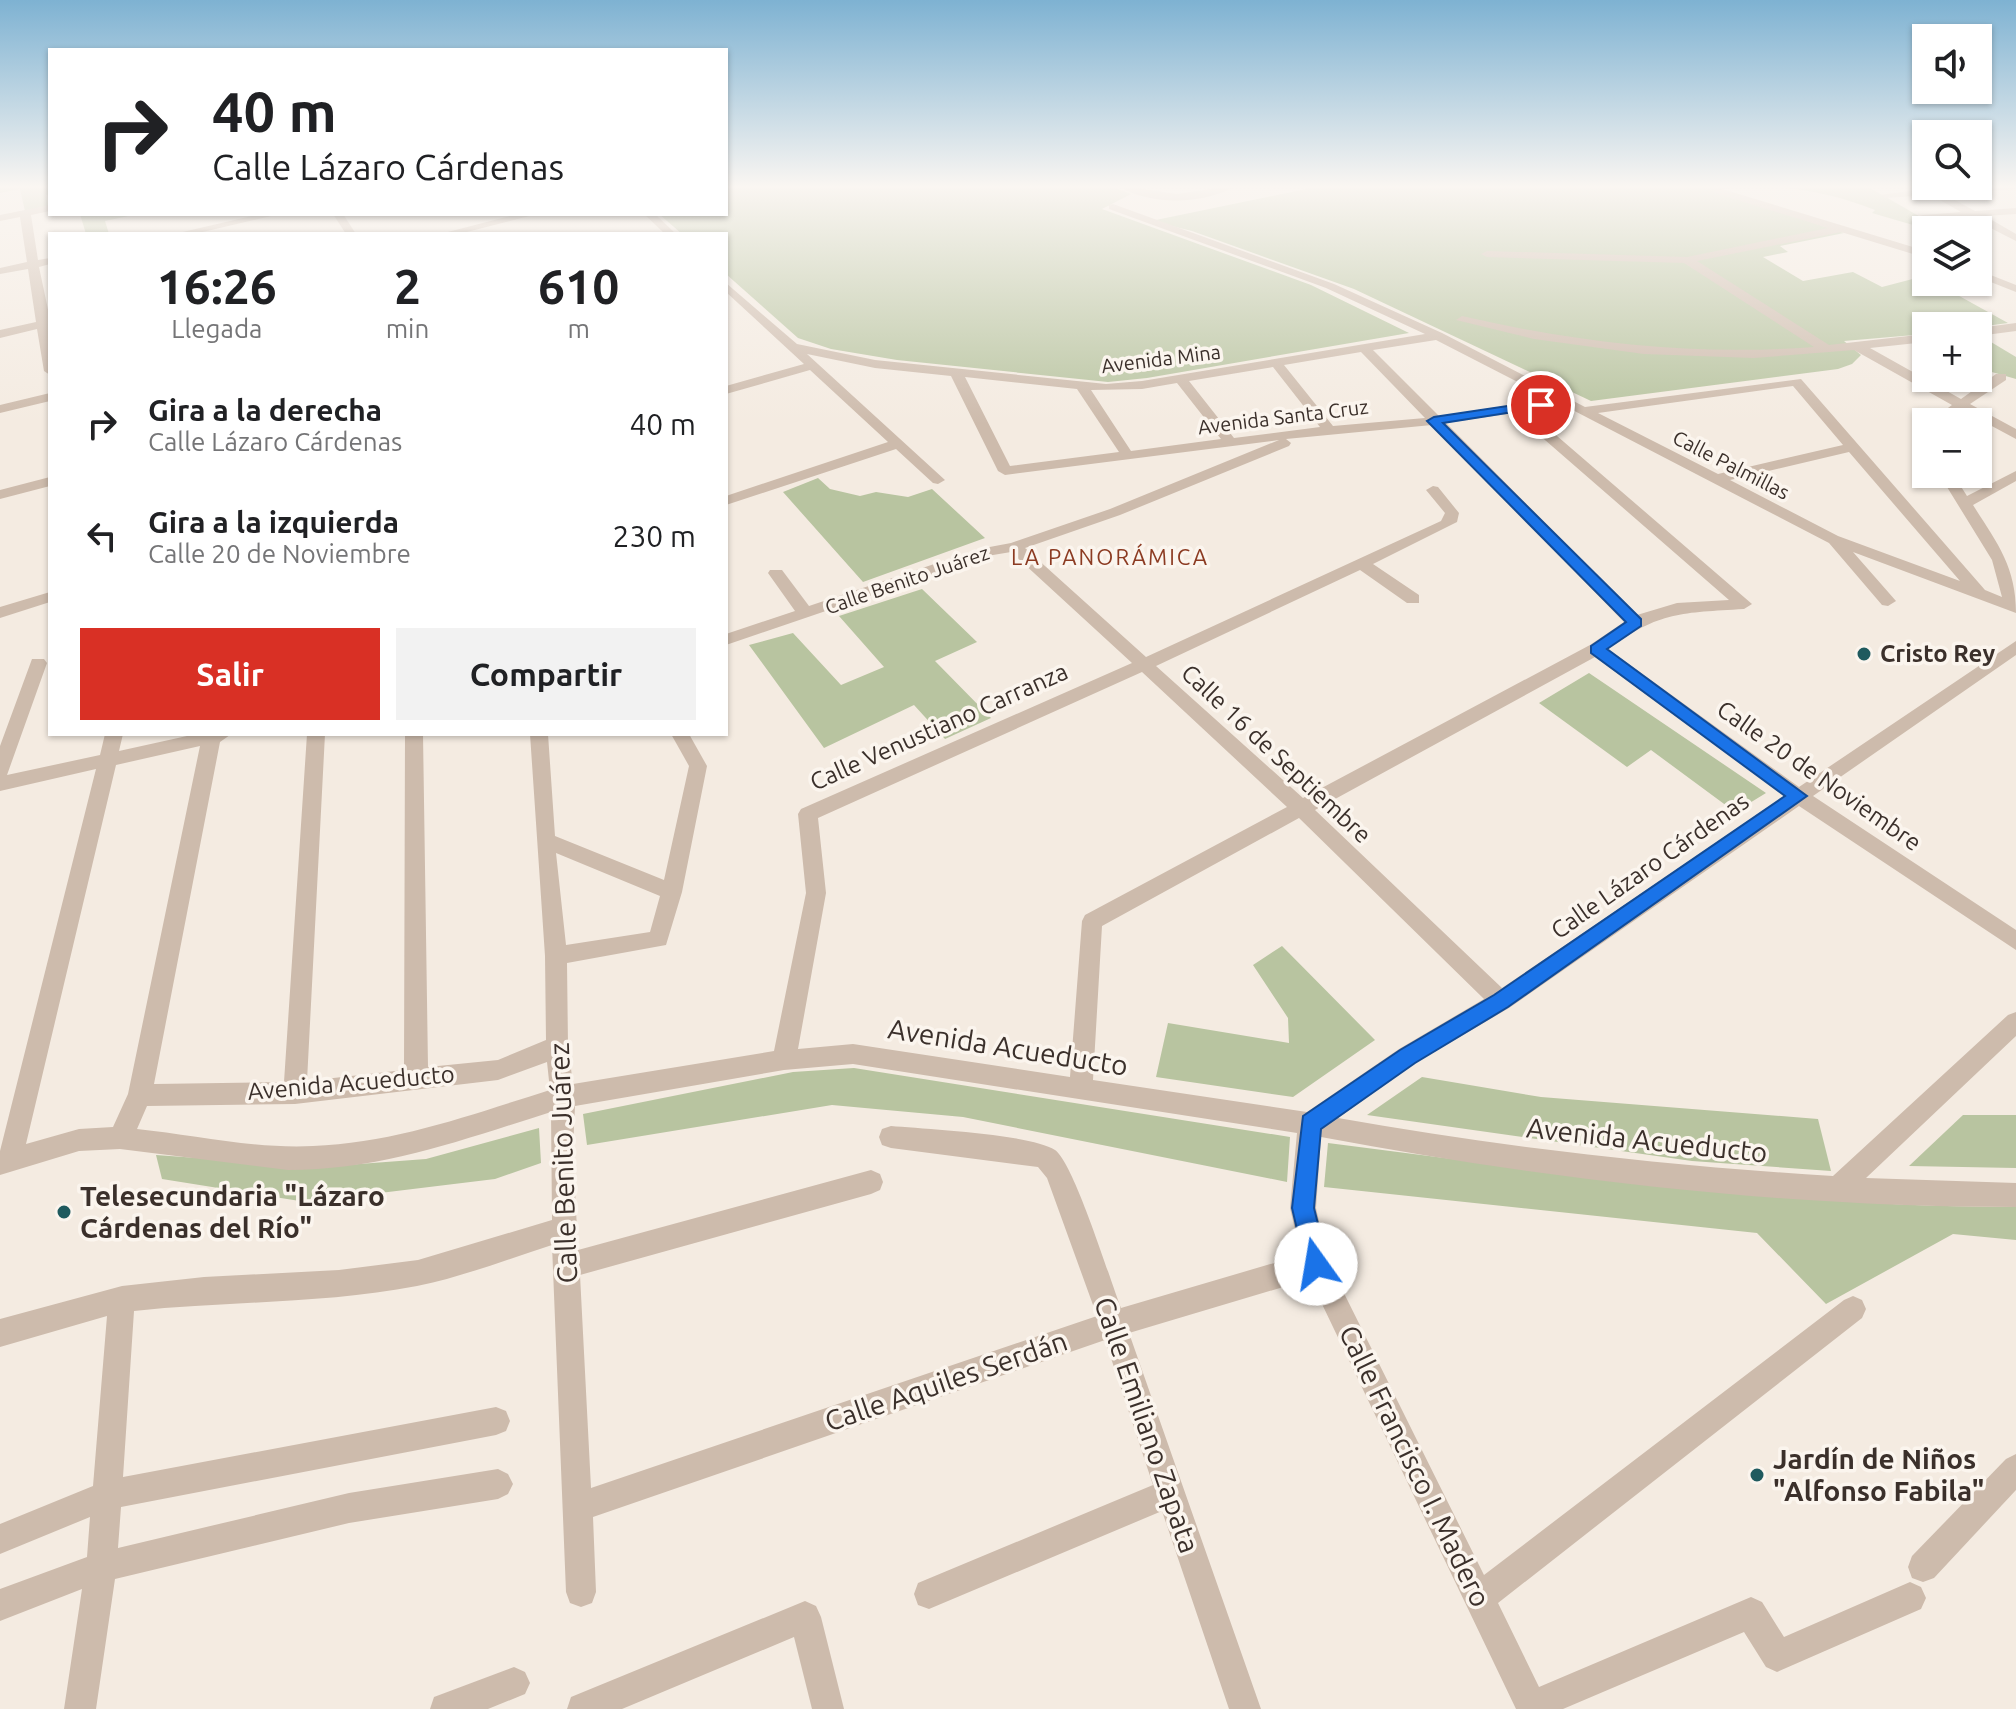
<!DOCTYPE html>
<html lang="es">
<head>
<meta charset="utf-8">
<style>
	:root { --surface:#fff; --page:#f2f2f2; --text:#202124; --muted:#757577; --accent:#d93025 }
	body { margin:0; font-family:Ubuntu,sans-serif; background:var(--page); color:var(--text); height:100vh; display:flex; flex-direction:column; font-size:30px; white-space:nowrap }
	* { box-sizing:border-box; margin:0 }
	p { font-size:26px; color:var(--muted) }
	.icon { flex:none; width:44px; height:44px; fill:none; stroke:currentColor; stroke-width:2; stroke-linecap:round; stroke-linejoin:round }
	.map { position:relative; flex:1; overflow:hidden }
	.details { position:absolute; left:48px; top:232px; width:680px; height:504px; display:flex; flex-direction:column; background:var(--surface); border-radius:0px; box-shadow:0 2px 6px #0004 }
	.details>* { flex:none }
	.guide { position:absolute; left:48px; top:48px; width:680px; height:168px; border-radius:0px; box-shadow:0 2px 6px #0004; background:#fff; color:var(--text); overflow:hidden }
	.fabs { position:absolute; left:1912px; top:24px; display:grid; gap:16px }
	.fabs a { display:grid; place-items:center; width:80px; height:80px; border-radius:0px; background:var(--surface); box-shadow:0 2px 6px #0004; font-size:40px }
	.pin { position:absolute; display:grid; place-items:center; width:68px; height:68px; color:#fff; margin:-34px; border:4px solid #fff; border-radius:50%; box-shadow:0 2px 8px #0007 }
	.me { position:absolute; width:88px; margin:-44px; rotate:347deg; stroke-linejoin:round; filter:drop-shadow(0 0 6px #0008) }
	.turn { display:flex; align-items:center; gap:28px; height:168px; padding:0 32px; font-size:36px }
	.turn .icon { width:104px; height:104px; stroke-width:2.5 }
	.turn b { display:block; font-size:56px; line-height:68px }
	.eta { display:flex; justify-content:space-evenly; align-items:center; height:136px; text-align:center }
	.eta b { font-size:48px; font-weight:600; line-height:56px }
	.cta { display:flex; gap:16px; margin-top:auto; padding:16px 32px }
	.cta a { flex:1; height:92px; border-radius:0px; background:var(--accent); color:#fff; font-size:32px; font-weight:600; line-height:92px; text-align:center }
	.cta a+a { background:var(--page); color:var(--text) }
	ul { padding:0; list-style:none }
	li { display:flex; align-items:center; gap:24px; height:112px; padding:0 32px }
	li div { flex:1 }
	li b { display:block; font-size:30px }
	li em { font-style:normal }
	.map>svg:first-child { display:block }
	.green { fill:#b8c4a0 }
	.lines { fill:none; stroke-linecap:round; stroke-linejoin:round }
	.minor { fill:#cdbbac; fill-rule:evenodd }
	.route { fill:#1a73e8; stroke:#114b97; stroke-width:2 }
	.poi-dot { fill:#1f5a5e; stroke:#fbf5ee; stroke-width:3 }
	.labels { text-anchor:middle; stroke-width:7; stroke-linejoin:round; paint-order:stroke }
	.far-street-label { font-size:20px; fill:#3b302b; stroke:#fbf5ee }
	.far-neighbourhood-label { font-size:22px; letter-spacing:2px; fill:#8c3b22; stroke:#fbf5ee }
	.poi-label { font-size:24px; font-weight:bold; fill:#3b302b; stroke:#fbf5ee; text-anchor:start }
	.street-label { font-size:24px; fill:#3b302b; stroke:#fbf5ee }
	.near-street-label { font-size:28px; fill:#3b302b; stroke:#fbf5ee }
	.near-poi-label { font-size:28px; font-weight:bold; fill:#3b302b; stroke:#fbf5ee; text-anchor:start }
</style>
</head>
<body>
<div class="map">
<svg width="2016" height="1709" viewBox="0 0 2016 1709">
	<rect width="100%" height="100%" fill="#f4ebe1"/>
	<g class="green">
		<path d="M0 185H50V194L46 195 48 207 25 211 20 189 0 193Z"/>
		<path d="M726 185H1108L1131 194 1102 209 1311 285 1409 333 1147 378 1108 382 897 360 831 349 798 338 726 274V234H682L659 214H726Z"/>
		<path d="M1325 185H1865L1943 230H1930L1872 213 1875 210C1823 189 1770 182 1715 190L1844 233 1780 246 1788 252 1763 257 1803 281 1853 272 1882 287 1924 276 1926 282H1934L2008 323 1978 327 1926 326V334L1844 341 1861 355 1852 364 1838 369 1591 401 1354 289 1192 231 1151 221Z"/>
		<path d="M80 214H138L105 221 109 234H86Z"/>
		<path d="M1986 339 2016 357V379L1978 368V340Z"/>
		<path d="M818 478 830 489 860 496 876 492 908 497 932 489 985 538 863 582 783 492Z"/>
		<path d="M922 589 977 642 935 661 991 718 945 739 914 705 824 748 749 645 793 633 841 685 884 667 839 616Z"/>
		<path d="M1589 673 1766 793 1735 812 1651 750 1627 767 1539 703Z"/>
		<path d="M1282 946 1375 1040 1293 1097 1156 1077 1168 1023 1289 1043 1288 1018 1253 965Z"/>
		<path d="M854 1068 1290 1137 1287 1182 963 1117 832 1105 587 1145 583 1114 793 1072Z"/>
		<path d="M1422 1077 1541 1097 1818 1119 1831 1171 1692 1161 1367 1115Z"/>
		<path d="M1963 1115H2016V1168L1909 1166Z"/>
		<path d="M539 1128 541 1163 495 1179 306 1202 162 1179 156 1155 319 1167 426 1159Z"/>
		<path d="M1328 1143C1557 1172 1785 1207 2016 1207V1240L1953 1234 1826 1304 1757 1233 1324 1187Z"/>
	</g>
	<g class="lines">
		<g class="minor">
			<path d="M1117 185 1177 194 1237 185C1206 205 1147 206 1117 185Z"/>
			<path d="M2016 185V189L1944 194 1975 211 2016 208V214L1985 216 2016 234V241L1971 218 1919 220V216L1923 215 1961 212 1931 195 1885 198 1880 195 1931 188Z"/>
			<path d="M1719 188 1926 251V258L1841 232 1697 261 1829 345 1926 334V342L1870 348 1961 399 1996 374H2006V380L1970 404 2016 429V439L1962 410 1945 422H1929L1952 405 1854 350 1754 358 1644 354 1534 339 1456 320 1462 316C1578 343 1695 356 1814 347L1684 263 1487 257 1481 254 1487 251 1687 257 1828 228 1715 193 1714 191Z"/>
			<path d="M1113 204 1334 284 1442 333 1585 407 1801 379 1985 590 2002 597 1992 560 1939 474H1953L1967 496 2016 471V481L1973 505C1997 543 2016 566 2016 613L1853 552 1896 601 1888 606 1882 605 1829 543 1563 405 1528 411 1752 604 1744 609C1682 613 1660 611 1608 649L1799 787 2016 641V655L1813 796 2016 930V950L1799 806 1509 1008 1415 1063 1338 1118C1501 1147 1667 1166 1833 1176L2008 1015 2016 1012V1036L1866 1178 2016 1183V1207C1784 1207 1549 1180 1321 1137L1316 1208 1328 1261 1484 1575 1844 1300 1853 1296 1862 1300 1866 1309 1862 1318 1498 1603 1539 1687 1751 1597 1762 1602 1784 1637 1910 1582 1921 1587 1926 1598 1921 1609 1777 1672 1766 1667 1744 1632 1563 1709H1516L1310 1279 1129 1333 1261 1709H1229L1162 1511 929 1609 918 1605 914 1594 918 1583 1153 1485 1105 1340 593 1517 596 1592 592 1603 581 1607 570 1603 566 1592 552 1245C508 1259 462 1277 417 1286 324 1304 228 1301 134 1311L123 1477 496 1407 506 1411 510 1421 506 1431 496 1435 121 1507 118 1548 349 1493 498 1469 508 1474 513 1484 508 1494 498 1499 349 1523 115 1579 96 1709H64L82 1589 0 1621V1589L87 1557 90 1517 0 1554V1524L93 1486 107 1316 0 1347V1319L122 1286 204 1277 339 1270 418 1260 552 1220 551 1112C462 1140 383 1170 288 1170L120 1149 79 1151 0 1175V1151L96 769 0 791V746L32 659H44L47 663 7 775 100 755 105 734H123L119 751 196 734 230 735 220 742 154 1084 284 1082 307 734H325L307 1081 404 1070 405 734H423L428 1067 498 1060 546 1040 545 956 530 734H548L555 836 664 880 689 766 671 734H689L707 766 682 892 666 945 567 963 568 1046 573 1084 774 1051 806 893 798 814 801 809 1132 663 1011 552 987 556 726 645V634L795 611 768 573 770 570H782L809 606 979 549 1011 543 1110 509 1279 440 1005 475 998 471 951 376 875 368 807 354 945 480 938 484 933 483 896 449 726 505V496L888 442 810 370 726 394V386L804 364 726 292V283L797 344 875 360 1106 384 1142 381 1425 334 1326 288 1109 209V205ZM1436 340 1551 399 1439 416 1373 350ZM1361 352 1425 418 1333 426 1284 365ZM1273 367 1320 427 1234 438 1189 381ZM965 377 1077 389 1119 452 1010 466ZM1177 383 1221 439 1131 451 1091 390 1142 389ZM1793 386 1843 445 1718 474 1598 413ZM1514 413 1729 600 1677 603 1637 615 1446 423ZM1432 425 1624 622 1590 645 1303 798 1156 666 1360 570 1407 603H1419V595L1373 564 1457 522 1459 513 1438 487 1433 486 1426 490 1445 513 1441 521 1146 657 1025 548 1120 515 1289 446 1291 443 1286 439ZM1849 452 1960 581 1838 536 1730 480ZM1595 657 1785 796 1502 988 1315 810ZM1142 672 1287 807 1085 915 1082 921 1070 1077 853 1044 798 1049 826 893 818 818ZM200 746 128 1094 113 1127 79 1129 26 1144 116 765ZM1299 818 1484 999 1399 1049 1307 1112 1093 1080 1102 926ZM556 853 660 896 650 932 566 945ZM547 1062 550 1090C473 1114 395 1143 313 1146 255 1149 194 1135 137 1129L147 1106 295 1104 498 1080ZM853 1064 1297 1133 1290 1208 1301 1255 1121 1308C1110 1280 1074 1163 1055 1150 1031 1134 925 1129 891 1126L882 1129 879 1137 882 1145 891 1148 1038 1167 1047 1178 1097 1316 591 1488 580 1275 871 1194 880 1190 883 1182 880 1174 871 1170 578 1250 573 1149 575 1106 784 1070Z"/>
			<path d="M50 205V211L31 215 38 260 50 258V264L39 267 50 319V375L44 371 37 329 0 338V330L36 322 28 269 0 274V268L27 262 20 217 0 221V215Z"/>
			<path d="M260 214H280L194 234H174Z"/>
			<path d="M333 214H343L356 234H346Z"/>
			<path d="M518 214H537L459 234H440Z"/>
			<path d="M644 214H655L676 234H665Z"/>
			<path d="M1978 270 2016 285V292L1978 277Z"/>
			<path d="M2016 323V331L1978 336V328Z"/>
			<path d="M50 393V401L0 413V405Z"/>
			<path d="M1926 431V443L1919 439 1921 432Z"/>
			<path d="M50 477V486L0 499V490Z"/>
			<path d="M50 592V602L0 618V607Z"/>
			<path d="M2016 1454V1490L1934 1578 1923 1582 1912 1578 1908 1567 1912 1556 2006 1459Z"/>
			<path d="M805 1601 816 1606 821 1617 844 1709H812L794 1637 622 1709H567L571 1697Z"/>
			<path d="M514 1667 525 1672 530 1683 525 1694 488 1709H430L434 1697Z"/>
		</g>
	</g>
	<linearGradient id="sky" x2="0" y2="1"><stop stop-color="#7eb2d2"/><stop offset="0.44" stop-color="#faf6f2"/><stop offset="1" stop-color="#faf6f2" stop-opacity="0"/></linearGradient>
	<rect width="2016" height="424" fill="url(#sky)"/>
	<path class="route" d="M1541 401 1547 405 1545 407 1443 423 1641 619V626L1607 649 1807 796 1508 1007 1415 1063 1321 1129 1314 1208 1328 1264 1325 1273 1316 1276 1308 1273 1305 1264 1292 1208 1303 1116 1400 1050 1494 995 1785 796 1591 653V646L1626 622 1427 421 1434 417Z"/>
	<g class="poi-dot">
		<circle cx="1864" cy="654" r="8"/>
		<circle cx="64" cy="1212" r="8"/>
		<circle cx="1757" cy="1475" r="8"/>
	</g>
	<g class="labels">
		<g class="far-street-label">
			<text transform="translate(1161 359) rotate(-7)" y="7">Avenida Mina</text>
			<text transform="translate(1283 417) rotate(-7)" y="7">Avenida Santa Cruz</text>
			<text transform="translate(1731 465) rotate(27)" y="7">Calle Palmillas</text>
			<text transform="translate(907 580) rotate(-19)" y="7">Calle Benito Juárez</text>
		</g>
		<g class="far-neighbourhood-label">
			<text x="1110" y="565">LA PANORÁMICA</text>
		</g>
		<g class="poi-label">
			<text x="1880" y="662">Cristo Rey</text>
		</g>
		<g class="street-label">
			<text transform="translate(939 727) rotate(-24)" y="8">Calle Venustiano Carranza</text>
			<text transform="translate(1276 754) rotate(43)" y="8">Calle 16 de Septiembre</text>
			<text transform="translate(1819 776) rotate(35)" y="8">Calle 20 de Noviembre</text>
			<text transform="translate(1650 866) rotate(-35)" y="8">Calle Lázaro Cárdenas</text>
			<text transform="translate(351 1083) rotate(-5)" y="8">Avenida Acueducto</text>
		</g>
		<g class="near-street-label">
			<text transform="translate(1008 1047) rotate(9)" y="10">Avenida Acueducto</text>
			<text transform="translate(1647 1140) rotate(6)" y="10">Avenida Acueducto</text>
			<text transform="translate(563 1163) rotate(-92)" y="10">Calle Benito Juárez</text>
			<text transform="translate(946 1381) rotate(-19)" y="10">Calle Aquiles Serdán</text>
			<text transform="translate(1147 1425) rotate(71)" y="10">Calle Emiliano Zapata</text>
			<text transform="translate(1415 1466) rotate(64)" y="10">Calle Francisco I. Madero</text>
		</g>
		<g class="near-poi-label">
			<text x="80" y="1206">Telesecundaria "Lázaro<tspan x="80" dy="32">Cárdenas del Río"</tspan></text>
			<text x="1773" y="1469">Jardín de Niños<tspan x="1773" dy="32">"Alfonso Fabila"</tspan></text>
		</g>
	</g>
</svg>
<div class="fabs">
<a><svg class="icon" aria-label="sound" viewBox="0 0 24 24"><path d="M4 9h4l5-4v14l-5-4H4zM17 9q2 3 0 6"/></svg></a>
<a><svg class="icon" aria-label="search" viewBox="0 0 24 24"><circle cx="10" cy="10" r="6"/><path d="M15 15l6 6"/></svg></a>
<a><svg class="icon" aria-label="layers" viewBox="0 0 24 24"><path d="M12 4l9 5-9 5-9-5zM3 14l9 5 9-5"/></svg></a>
<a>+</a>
<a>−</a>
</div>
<div class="pin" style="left:1541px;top:405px;background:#d93025"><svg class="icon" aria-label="arrive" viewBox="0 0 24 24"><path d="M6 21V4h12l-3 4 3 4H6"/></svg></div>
<svg class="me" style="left:1316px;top:1264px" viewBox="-20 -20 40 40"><circle r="19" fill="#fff"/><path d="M0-13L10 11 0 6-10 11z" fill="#1a73e8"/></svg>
<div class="guide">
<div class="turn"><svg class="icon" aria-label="right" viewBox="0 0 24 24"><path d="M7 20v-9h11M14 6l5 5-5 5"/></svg><div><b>40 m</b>Calle Lázaro Cárdenas</div></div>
</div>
<section class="details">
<div class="eta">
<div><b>16:26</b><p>Llegada</p></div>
<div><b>2</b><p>min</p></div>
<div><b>610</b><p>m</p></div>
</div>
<ul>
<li><svg class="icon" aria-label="right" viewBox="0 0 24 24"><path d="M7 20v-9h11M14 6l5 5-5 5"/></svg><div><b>Gira a la derecha</b><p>Calle Lázaro Cárdenas</p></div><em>40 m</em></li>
<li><svg class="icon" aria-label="left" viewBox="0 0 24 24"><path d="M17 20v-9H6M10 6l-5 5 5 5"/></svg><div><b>Gira a la izquierda</b><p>Calle 20 de Noviembre</p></div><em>230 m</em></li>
</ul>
<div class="cta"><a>Salir</a><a>Compartir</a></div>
</section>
</div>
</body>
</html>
